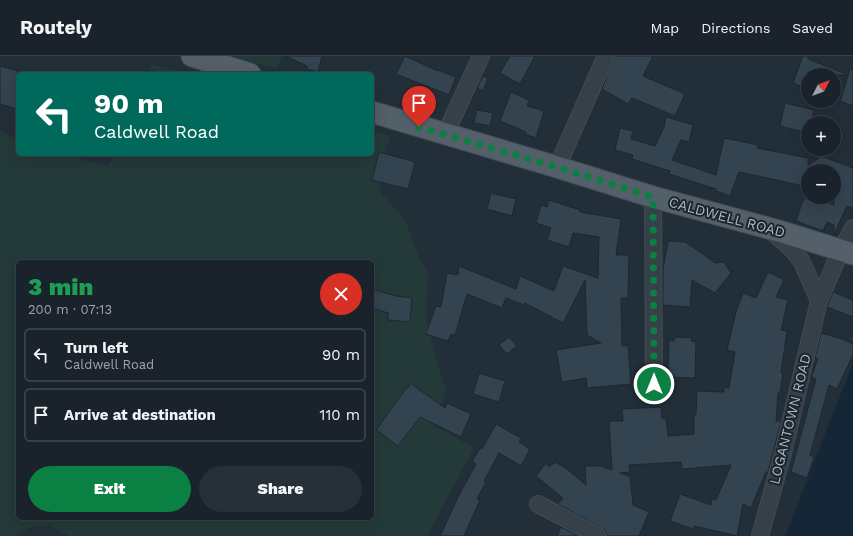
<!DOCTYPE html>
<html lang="en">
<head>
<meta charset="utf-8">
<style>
	:root { --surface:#1a232b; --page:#272f37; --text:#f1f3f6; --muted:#9fa4a9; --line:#384047; --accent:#0b8043 }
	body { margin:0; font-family:"Work Sans",sans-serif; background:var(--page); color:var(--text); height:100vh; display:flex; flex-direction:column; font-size:15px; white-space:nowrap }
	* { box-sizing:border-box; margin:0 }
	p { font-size:13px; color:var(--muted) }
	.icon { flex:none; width:22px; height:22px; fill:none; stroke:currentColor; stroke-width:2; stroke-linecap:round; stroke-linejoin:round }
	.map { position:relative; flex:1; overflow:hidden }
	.drawer { position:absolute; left:16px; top:204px; width:358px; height:260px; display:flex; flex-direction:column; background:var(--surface); border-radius:6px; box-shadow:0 4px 16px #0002,0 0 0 1px var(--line) }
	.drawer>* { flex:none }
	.top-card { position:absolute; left:16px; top:16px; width:358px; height:84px; border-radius:6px; box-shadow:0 4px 16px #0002,0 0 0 1px var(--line); background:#00695c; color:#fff; overflow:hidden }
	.needle { width:26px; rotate:48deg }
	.buttons { position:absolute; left:801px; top:12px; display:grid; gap:8px }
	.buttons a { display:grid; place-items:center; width:40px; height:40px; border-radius:50%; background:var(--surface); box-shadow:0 4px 16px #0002,0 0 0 1px var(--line); font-size:20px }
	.pin { position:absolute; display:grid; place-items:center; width:34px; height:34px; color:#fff; margin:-41px -17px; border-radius:50% 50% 50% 0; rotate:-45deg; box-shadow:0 0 4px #0007 }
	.pin .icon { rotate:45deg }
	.me { position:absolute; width:44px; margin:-22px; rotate:0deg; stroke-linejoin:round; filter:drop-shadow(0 0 3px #0008) }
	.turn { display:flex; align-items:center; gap:14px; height:84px; padding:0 12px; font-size:18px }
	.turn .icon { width:52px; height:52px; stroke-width:2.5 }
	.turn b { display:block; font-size:28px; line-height:34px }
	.round { display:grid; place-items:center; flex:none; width:42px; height:42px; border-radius:21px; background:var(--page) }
	.overview { display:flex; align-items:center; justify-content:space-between; height:68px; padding:0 12px }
	h1 { font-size:24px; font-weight:800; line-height:30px; color:#1e9e55 }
	.action { display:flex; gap:8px; margin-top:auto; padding:8px 12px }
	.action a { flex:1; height:46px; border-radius:24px; background:var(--accent); color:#fff; font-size:16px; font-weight:800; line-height:46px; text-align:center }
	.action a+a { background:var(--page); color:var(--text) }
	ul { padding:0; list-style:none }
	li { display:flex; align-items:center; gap:12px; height:54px; margin:0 8px 6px; padding:0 4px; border:2px solid var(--line); border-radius:6px }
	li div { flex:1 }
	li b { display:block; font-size:15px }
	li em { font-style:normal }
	header { display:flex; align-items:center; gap:24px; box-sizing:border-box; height:56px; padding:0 20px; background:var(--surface); border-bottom:1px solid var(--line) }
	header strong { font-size:19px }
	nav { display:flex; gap:22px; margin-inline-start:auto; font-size:14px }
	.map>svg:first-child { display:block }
	.green { fill:#233a39; fill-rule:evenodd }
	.water { fill:#152736 }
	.building { fill:#344350; stroke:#1c2730 }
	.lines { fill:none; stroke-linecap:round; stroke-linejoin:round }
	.minor-casing { stroke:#414c55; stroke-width:18 }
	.major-casing { stroke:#414c55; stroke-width:23 }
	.minor { stroke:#354049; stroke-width:16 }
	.major { stroke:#535f69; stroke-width:21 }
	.route { stroke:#0b8043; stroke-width:7; stroke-dasharray:0 12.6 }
	.labels { text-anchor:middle; stroke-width:4; stroke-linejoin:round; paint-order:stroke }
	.street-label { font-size:14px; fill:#b0bbc5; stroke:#1a252e }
</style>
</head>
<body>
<header>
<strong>Routely</strong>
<nav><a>Map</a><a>Directions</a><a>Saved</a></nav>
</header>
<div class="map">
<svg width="853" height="480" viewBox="0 0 853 480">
	<rect width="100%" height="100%" fill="#222f39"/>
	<g class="green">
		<path d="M231 0H282L277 13Z"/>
		<path d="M152 8 185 18H148Z"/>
		<path d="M0 74 18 85V98H65L107 110 117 98H372V75L390 80 378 120 381 137 406 165 417 197 428 218 426 262 435 300 446 334 435 370 474 392 427 480H69L50 470 30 471 16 480H0ZM18 206H372V462H18Z"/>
	</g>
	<path class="water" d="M853 307V480H785Z"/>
	<g class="building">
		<path d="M286 0H322L318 16 307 13V10Z"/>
		<path d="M405 0 438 15V14L456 21 449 39 396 18Z"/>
		<path d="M510 0H535L520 28 500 17Z"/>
		<path d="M615 0H653L643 20 685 38 675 60 632 42 628 48 602 33Z"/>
		<path d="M803 0H808V3L846 18V19H808V33L793 27Z"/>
		<path d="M0 10 18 15V53L0 48Z"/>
		<path d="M850 13 853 14V50L840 45Z"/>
		<path d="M483 20 488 22 483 35 477 32Z"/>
		<path d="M511 36 529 44 527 50 544 55 536 82 525 78 526 76 500 65Z"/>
		<path d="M785 47 814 54 811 67H808V77L780 70Z"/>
		<path d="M477 54 493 57 490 70 474 67Z"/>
		<path d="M666 61 693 69 689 86 681 84 672 104 716 119 724 82 758 89 757 92 808 102V110L821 100 853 112V152L847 150 834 178V169L827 166 823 175 796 165 802 147 807 139 808 141H813L834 149V115H808V131L739 116 730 140 716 135V133L669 118 670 115 632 103 633 99 615 94 620 72 633 75 631 83 655 90 664 71Z"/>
		<path d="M379 96 415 106 408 133 372 124Z"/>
		<path d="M491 137 516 143 512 160 487 153Z"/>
		<path d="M549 144 580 154V156L621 163 616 199H629L628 242H621L622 290 628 289 631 328 587 332 586 322 562 326 556 294 601 287 587 279 585 224 563 267 525 247 524 249 506 242 502 252 467 238 455 279 451 278 448 285 426 278 436 250 441 251 447 217 458 219 459 210 516 233 520 220 554 235 563 210 598 222 599 181 573 177 569 191 547 184 551 172 536 167 541 149 547 151Z"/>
		<path d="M668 185 685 186 696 193 715 207 724 206 731 217 715 237 692 224 690 251 663 249V214Z"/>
		<path d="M768 216 784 224 776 241 788 244 781 274 787 275 781 317H783L780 337H778L776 365 781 366 768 416H766L751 452 743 448 737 480 694 470 693 473 670 465 680 438 711 449 712 443 716 444 731 409 682 413 681 406 629 409 630 416 620 417 630 420 633 449 649 456 639 480H607L606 475 602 472 558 448 563 442 536 420 546 407 549 411 555 406 567 413 586 429 585 410H601L612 414 609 365H623L622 353 661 351 662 363 666 362 668 380 694 378V359H696L697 335 724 336V331L729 332 735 296 727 294 736 256 743 237 756 242Z"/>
		<path d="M372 233 396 240 412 242 410 266 388 264V257L372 252Z"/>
		<path d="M833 236 853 244V261L827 251Z"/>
		<path d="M821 277 842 283 853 288V299L837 333 829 329 810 399 814 401 807 422 791 416 816 323 811 321 818 303 815 302Z"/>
		<path d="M509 281 517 290 507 298 499 289Z"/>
		<path d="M675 281 692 282 691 285 696 286 695 322 668 321 669 284 674 285Z"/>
		<path d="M479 317 505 325 499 346 473 338Z"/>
		<path d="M410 327 445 352 447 347 471 358 461 381 420 361 398 390 376 374 408 330 409 331Z"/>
		<path d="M496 368 521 382 519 386 530 393 521 410 499 397 484 425 486 426 477 443 480 444 464 480H440L460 437 476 408 472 406 480 392 482 393Z"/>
		<path d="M561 471 578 480H557Z"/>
	</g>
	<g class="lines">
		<defs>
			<g id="minor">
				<path d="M445 79 481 0"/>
				<path d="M557 111 606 0"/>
				<path d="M653 141 654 328"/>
				<path d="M771 175 792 193 802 206 819 245"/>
				<path d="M538 448 598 480"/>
				<path d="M760 480 783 397 819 245 841 194 853 172"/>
			</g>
			<g id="major">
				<path d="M192 0 250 18"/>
				<path d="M372 56 557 111 653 141 779 175 853 198"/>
			</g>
		</defs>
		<use href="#minor" class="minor-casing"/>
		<use href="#major" class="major-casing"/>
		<use href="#minor" class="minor"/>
		<use href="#major" class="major"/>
	</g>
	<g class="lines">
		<path class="route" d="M419 71 557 111 653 141 654 328"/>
	</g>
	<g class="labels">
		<g class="street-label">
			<text transform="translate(727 161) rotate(15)" y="5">CALDWELL ROAD</text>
			<text transform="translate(790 363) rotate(-76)" y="5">LOGANTOWN ROAD</text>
		</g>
	</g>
</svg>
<div class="buttons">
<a><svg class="needle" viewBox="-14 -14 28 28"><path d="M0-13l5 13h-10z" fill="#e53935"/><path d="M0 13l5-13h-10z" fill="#9fa4a9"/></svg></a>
<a>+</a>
<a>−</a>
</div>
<div class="pin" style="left:419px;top:71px;background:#d93025"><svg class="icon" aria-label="arrive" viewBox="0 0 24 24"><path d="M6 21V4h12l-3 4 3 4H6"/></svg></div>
<svg class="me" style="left:654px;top:328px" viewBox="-20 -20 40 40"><circle r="17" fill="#0b8043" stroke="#fff" stroke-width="3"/><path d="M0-11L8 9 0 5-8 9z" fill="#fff"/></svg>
<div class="top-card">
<div class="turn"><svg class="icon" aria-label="left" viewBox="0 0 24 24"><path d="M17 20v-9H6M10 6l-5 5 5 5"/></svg><div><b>90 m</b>Caldwell Road</div></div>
</div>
<section class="drawer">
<div class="overview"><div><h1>3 min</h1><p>200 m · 07:13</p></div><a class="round" style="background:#d93025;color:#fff"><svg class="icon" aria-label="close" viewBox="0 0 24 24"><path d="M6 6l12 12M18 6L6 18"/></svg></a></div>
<ul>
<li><svg class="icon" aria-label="left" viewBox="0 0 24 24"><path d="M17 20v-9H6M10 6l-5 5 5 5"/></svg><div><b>Turn left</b><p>Caldwell Road</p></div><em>90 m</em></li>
<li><svg class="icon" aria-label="arrive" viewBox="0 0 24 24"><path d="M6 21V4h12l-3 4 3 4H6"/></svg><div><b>Arrive at destination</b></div><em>110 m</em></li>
</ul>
<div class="action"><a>Exit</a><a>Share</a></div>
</section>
</div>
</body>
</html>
